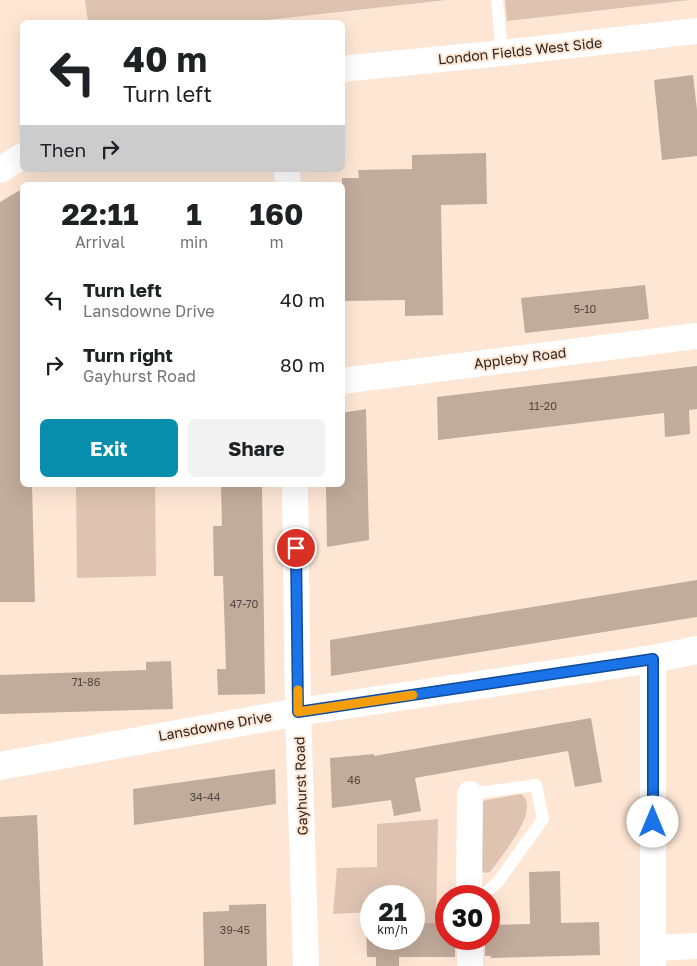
<!DOCTYPE html>
<html lang="en">
<head>
<meta charset="utf-8">
<style>
	:root { --surface:#fff; --page:#f2f2f2; --text:#202124; --muted:#757577; --accent:#078eac }
	body { margin:0; font-family:"Golos Text",sans-serif; background:var(--page); color:var(--text); height:100vh; display:flex; flex-direction:column; font-size:19px; white-space:nowrap }
	* { box-sizing:border-box; margin:0 }
	p { font-size:16px; color:var(--muted) }
	.icon { flex:none; width:28px; height:28px; fill:none; stroke:currentColor; stroke-width:2; stroke-linecap:round; stroke-linejoin:round }
	.map { position:relative; flex:1; overflow:hidden }
	.sheet { position:absolute; left:20px; top:182px; width:325px; height:305px; display:flex; flex-direction:column; background:var(--surface); border-radius:8px; box-shadow:0 5px 20px #0002 }
	.sheet>* { flex:none }
	.top-card { position:absolute; left:20px; top:20px; width:325px; height:152px; border-radius:8px; box-shadow:0 5px 20px #0002; background:#fff; color:var(--text); overflow:hidden }
	.speed { position:absolute; left:360px; top:885px; display:flex; gap:10px; font-size:25px; font-weight:700; text-align:center }
	.speed>* { display:grid; place-content:center; width:65px; height:65px; border-radius:50%; background:var(--surface); box-shadow:0 5px 20px #0002; line-height:1 }
	.speed small { font-size:12px; font-weight:400 }
	.speed .limit { border:8px solid #d22; background:#fff; color:#111 }
	.pin { position:absolute; display:grid; place-items:center; width:42px; height:42px; color:#fff; margin:-21px; border:2px solid #fff; border-radius:50%; box-shadow:0 1px 5px #0007 }
	.me { position:absolute; width:55px; margin:-28px; rotate:0deg; stroke-linejoin:round; filter:drop-shadow(0 0 4px #0008) }
	.turn { display:flex; align-items:center; gap:18px; height:105px; padding:0 20px; font-size:22px }
	.turn .icon { width:65px; height:65px; stroke-width:2.5 }
	.turn b { display:block; font-size:35px; line-height:42px }
	.then { display:flex; align-items:center; height:48px; padding:0 20px; background:#0003; gap:10px; font-size:19px }
	.eta { display:flex; justify-content:space-evenly; align-items:center; height:85px; text-align:center }
	.eta b { font-size:30px; font-weight:700; line-height:35px }
	.action { display:flex; gap:10px; margin-top:auto; padding:10px 20px }
	.action a { flex:1; height:58px; border-radius:8px; background:var(--accent); color:#fff; font-size:20px; font-weight:700; line-height:58px; text-align:center }
	.action a+a { background:var(--page); color:var(--text) }
	ul { padding:0; list-style:none }
	li { display:flex; align-items:center; gap:15px; height:65px; padding:0 20px }
	li div { flex:1 }
	li b { display:block; font-size:19px }
	li em { font-style:normal }
	.map>svg:first-child { display:block }
	.green { fill:#ddc3b0 }
	.building { fill:#c1ab9b }
	.lines { fill:none; stroke-linecap:round; stroke-linejoin:round }
	.service { stroke:#fff; stroke-width:12 }
	.minor { stroke:#fff; stroke-width:26 }
	.tertiary { stroke:#fff; stroke-width:28 }
	.route-casing { stroke:#114b97; stroke-width:12 }
	.route { stroke:#1a73e8; stroke-width:9 }
	.slow { stroke:#f59e0b; stroke-width:9 }
	.labels { text-anchor:middle; stroke-width:4; stroke-linejoin:round; paint-order:stroke }
	.number-label { font-size:11px; fill:#54473f }
	.street-label { font-size:14px; fill:#2f2620; stroke:#fde6d4 }
</style>
</head>
<body>
<div class="map">
<svg width="697" height="966" viewBox="0 0 697 966">
	<rect width="100%" height="100%" fill="#fde6d4"/>
	<g class="green">
		<path d="M85 0H446L249 22H88Z"/>
		<path d="M505 0H690L507 21Z"/>
		<path d="M76 485H155L156 576 77 578Z"/>
		<path d="M521 794C543 808 499 859 490 872L485 873 480 869 482 801Z"/>
		<path d="M438 819 436 923H414V896H371V912L333 914 337 868 377 867V824Z"/>
	</g>
	<g class="building">
		<path d="M693 75 697 110V156L662 160 654 80Z"/>
		<path d="M486 153 487 204 441 205 443 315 405 316V300L342 301V178H359L358 170 412 169V155Z"/>
		<path d="M22 189V485H32L35 602H0V202Z"/>
		<path d="M645 285 649 319 525 333 521 298Z"/>
		<path d="M697 366V409L689 410 690 434 665 437 664 413 438 440 437 397Z"/>
		<path d="M366 409 369 540 327 547 326 485H342V413Z"/>
		<path d="M221 485H262L265 694 218 695 217 669H226L223 576H214L213 526H222Z"/>
		<path d="M697 580V617L331 676 330 640Z"/>
		<path d="M171 661 173 709 0 714V675L146 670V662Z"/>
		<path d="M591 718 602 782 575 787 568 751 415 778 421 811 394 816 391 800 332 808 330 758 374 754V756Z"/>
		<path d="M275 769 276 804 134 825 133 789Z"/>
		<path d="M37 815 43 966H0V817Z"/>
		<path d="M560 871 561 923 599 922 600 955 491 958V956H485V939H489V925L530 924 529 872Z"/>
		<path d="M266 904 267 966H204L203 912 229 911V905Z"/>
		<path d="M366 923H371V939H414V923H446V939H455V957H399V966H376V957H367Z"/>
	</g>
	<g class="lines">
		<g class="service">
			<path d="M497 0 502 53"/>
			<path d="M470 794 536 785 543 819 498 882 482 896"/>
		</g>
		<g class="minor">
			<path d="M342 69 502 53 697 31"/>
			<path d="M0 170 22 156"/>
			<path d="M287 170 288 185"/>
			<path d="M342 381 697 336"/>
			<path d="M295 485 298 712 306 966"/>
			<path d="M469 896 470 794"/>
			<path d="M470 939V966"/>
			<path d="M653 948 697 946"/>
			<path d="M653 966V659"/>
		</g>
		<path class="tertiary" d="M0 766 298 712 653 659 697 650"/>
	</g>
	<g class="lines">
		<defs>
			<path id="route" d="M296 548 298 712 653 659V822"/>
		</defs>
		<use href="#route" class="route-casing"/>
		<use href="#route" class="route"/>
		<path class="slow" d="M298 690V712L413 695"/>
	</g>
	<g class="labels">
		<g class="number-label">
			<text x="585" y="313">5-10</text>
			<text x="543" y="410">11-20</text>
			<text x="244" y="608">47-70</text>
			<text x="86" y="686">71-86</text>
			<text x="354" y="784">46</text>
			<text x="205" y="801">34-44</text>
			<text x="235" y="934">39-45</text>
		</g>
		<g class="street-label">
			<text transform="translate(520 51) rotate(-6)" y="5">London Fields West Side</text>
			<text transform="translate(520 358) rotate(-7)" y="5">Appleby Road</text>
			<text transform="translate(215 726) rotate(-10)" y="5">Lansdowne Drive</text>
			<text transform="translate(301 786) rotate(-92)" y="5">Gayhurst Road</text>
		</g>
	</g>
</svg>
<div class="speed"><div>21<small>km/h</small></div><div class="limit">30</div></div>
<div class="pin" style="left:296px;top:548px;background:#d93025"><svg class="icon" aria-label="arrive" viewBox="0 0 24 24"><path d="M6 21V4h12l-3 4 3 4H6"/></svg></div>
<svg class="me" style="left:653px;top:822px" viewBox="-20 -20 40 40"><circle r="19" fill="#fff"/><path d="M0-13L10 11 0 6-10 11z" fill="#1a73e8"/></svg>
<div class="top-card">
<div class="turn"><svg class="icon" aria-label="left" viewBox="0 0 24 24"><path d="M17 20v-9H6M10 6l-5 5 5 5"/></svg><div><b>40 m</b>Turn left</div></div>
<div class="then">Then<svg class="icon" aria-label="right" viewBox="0 0 24 24"><path d="M7 20v-9h11M14 6l5 5-5 5"/></svg></div>
</div>
<section class="sheet">
<div class="eta">
<div><b>22:11</b><p>Arrival</p></div>
<div><b>1</b><p>min</p></div>
<div><b>160</b><p>m</p></div>
</div>
<ul>
<li><svg class="icon" aria-label="left" viewBox="0 0 24 24"><path d="M17 20v-9H6M10 6l-5 5 5 5"/></svg><div><b>Turn left</b><p>Lansdowne Drive</p></div><em>40 m</em></li>
<li><svg class="icon" aria-label="right" viewBox="0 0 24 24"><path d="M7 20v-9h11M14 6l5 5-5 5"/></svg><div><b>Turn right</b><p>Gayhurst Road</p></div><em>80 m</em></li>
</ul>
<div class="action"><a>Exit</a><a>Share</a></div>
</section>
</div>
</body>
</html>
